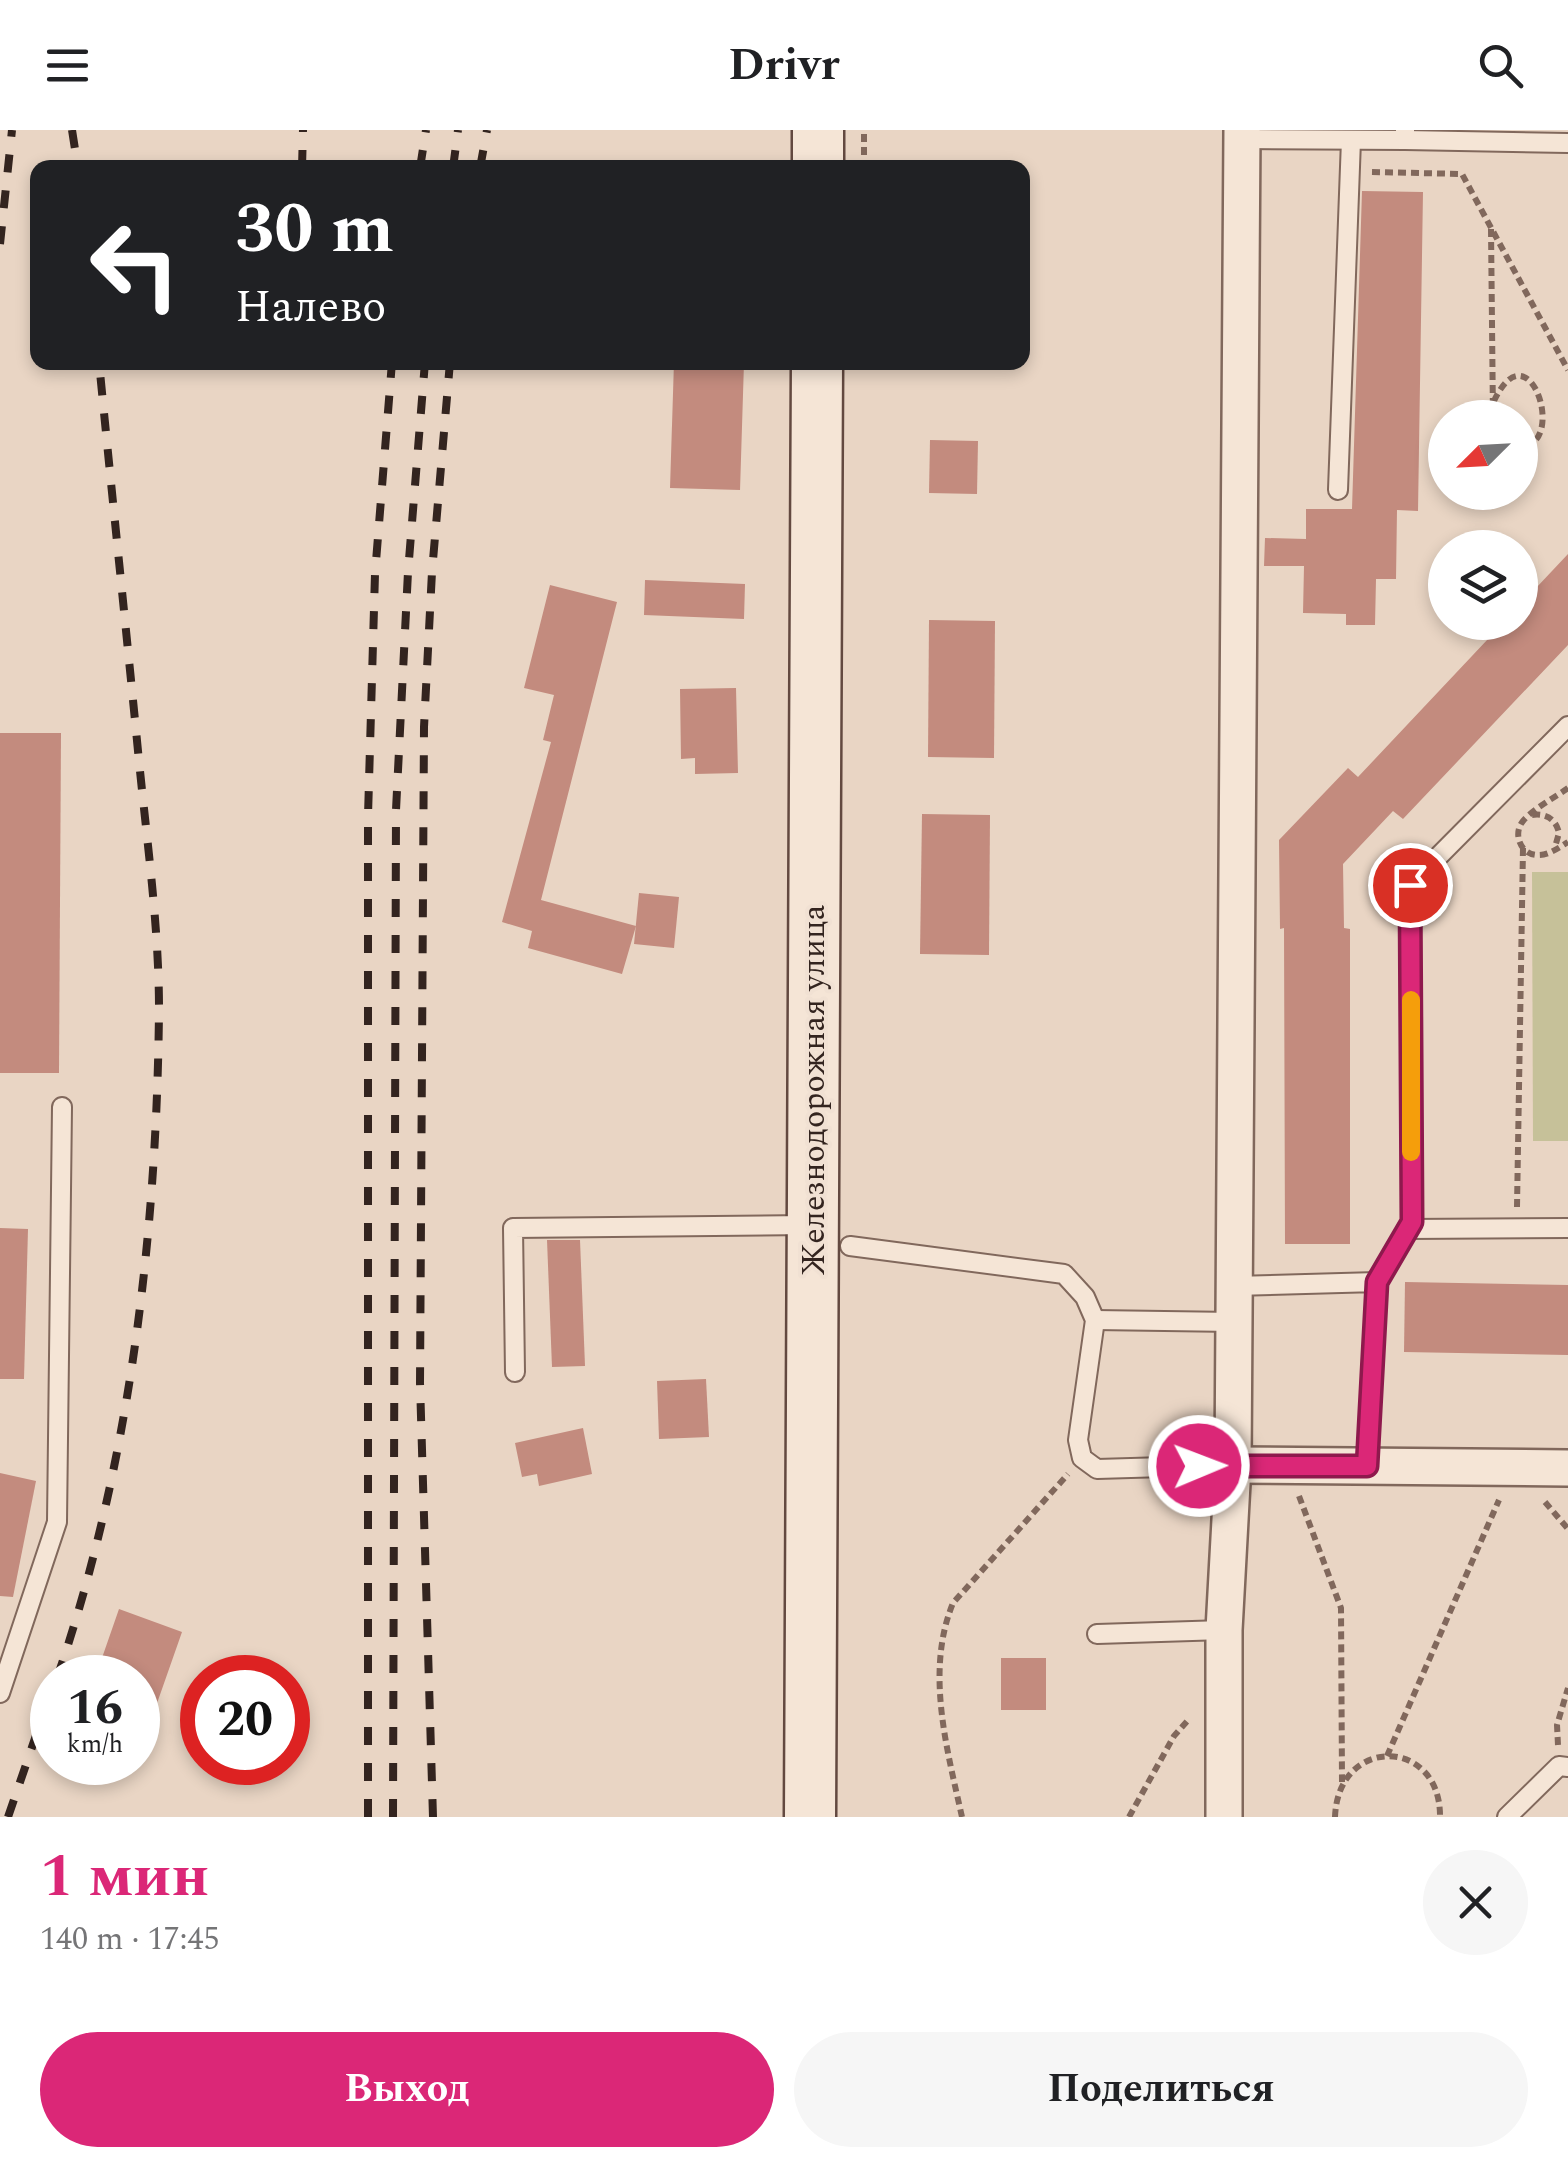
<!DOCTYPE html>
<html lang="ru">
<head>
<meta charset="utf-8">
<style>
	:root { --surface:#fff; --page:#f6f6f6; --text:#202124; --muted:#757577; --accent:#db2777 }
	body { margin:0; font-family:Spectral,serif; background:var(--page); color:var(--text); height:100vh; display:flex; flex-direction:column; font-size:38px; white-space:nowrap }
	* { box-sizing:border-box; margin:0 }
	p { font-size:32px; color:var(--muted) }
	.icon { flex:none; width:55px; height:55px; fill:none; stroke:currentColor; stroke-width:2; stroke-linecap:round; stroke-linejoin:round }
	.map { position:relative; height:1687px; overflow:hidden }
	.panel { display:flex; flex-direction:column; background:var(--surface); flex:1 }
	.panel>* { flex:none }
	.hud { position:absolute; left:30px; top:30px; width:1000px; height:210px; border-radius:20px; box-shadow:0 5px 15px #0003; background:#202124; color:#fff; overflow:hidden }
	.needle { width:65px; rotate:246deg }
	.buttons { position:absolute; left:1428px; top:270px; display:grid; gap:20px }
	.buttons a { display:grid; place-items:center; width:110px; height:110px; border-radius:50%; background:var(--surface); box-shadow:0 5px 15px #0003; font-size:50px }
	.speed { position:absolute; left:30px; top:1525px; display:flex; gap:20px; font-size:50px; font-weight:700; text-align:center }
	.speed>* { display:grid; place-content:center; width:130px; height:130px; border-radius:50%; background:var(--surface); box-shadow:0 5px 15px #0003; line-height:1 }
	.speed small { font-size:25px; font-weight:400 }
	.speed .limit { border:15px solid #d22; background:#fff; color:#111 }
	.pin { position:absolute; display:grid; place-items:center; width:85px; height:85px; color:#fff; margin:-42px; border:5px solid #fff; border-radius:50%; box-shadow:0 2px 10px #0007 }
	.me { position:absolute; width:110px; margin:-55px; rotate:89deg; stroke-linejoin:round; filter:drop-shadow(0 0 8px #0008) }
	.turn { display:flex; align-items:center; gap:35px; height:210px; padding:0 40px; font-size:45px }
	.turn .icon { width:130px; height:130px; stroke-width:2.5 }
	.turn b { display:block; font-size:70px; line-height:85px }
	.round { display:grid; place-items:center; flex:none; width:105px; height:105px; border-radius:52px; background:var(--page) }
	.overview { display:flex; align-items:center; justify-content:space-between; height:170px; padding:0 40px }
	h1 { font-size:60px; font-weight:700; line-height:75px; color:var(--accent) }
	.cta { display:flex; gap:20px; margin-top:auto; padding:20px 40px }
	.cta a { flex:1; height:115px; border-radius:60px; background:var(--accent); color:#fff; font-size:40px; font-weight:700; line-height:115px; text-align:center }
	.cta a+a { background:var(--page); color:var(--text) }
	header { display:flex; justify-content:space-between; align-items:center; height:130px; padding:0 40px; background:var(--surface); font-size:45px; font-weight:700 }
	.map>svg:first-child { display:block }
	.green { fill:#c6c199 }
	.building { fill:#c38b7e }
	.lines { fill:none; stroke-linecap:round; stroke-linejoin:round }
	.service-casing { stroke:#81685c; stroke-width:22 }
	.minor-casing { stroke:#81685c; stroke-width:40 }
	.secondary-casing { stroke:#634940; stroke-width:55 }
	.path { stroke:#81685c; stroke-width:6; stroke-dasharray:8 5; stroke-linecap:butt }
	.service { stroke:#f5e5d6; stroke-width:18 }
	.minor { stroke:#f5e5d6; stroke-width:35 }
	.secondary { stroke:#f5e5d6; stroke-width:50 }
	.rail { stroke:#33241f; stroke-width:8; stroke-dasharray:18 18; stroke-linecap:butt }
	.route-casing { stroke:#8e194d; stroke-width:25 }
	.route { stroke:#db2777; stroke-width:18 }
	.slow { stroke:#f59e0b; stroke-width:18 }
	.labels { text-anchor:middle; stroke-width:8; stroke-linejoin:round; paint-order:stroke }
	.street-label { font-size:32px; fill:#33241f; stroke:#f1e1d3 }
</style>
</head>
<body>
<header><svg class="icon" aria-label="menu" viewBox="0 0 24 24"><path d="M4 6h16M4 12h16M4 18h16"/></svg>Drivr<svg class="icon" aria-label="search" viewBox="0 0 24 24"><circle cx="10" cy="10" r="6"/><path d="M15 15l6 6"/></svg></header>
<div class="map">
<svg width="1568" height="1687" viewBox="0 0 1568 1687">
	<rect width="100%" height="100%" fill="#e9d5c4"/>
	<path class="green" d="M1532 742H1568V1011H1533Z"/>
	<g class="building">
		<path d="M1362 61 1423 62 1418 381 1397 380 1396 449H1376L1375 495H1346V484L1303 483 1304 436H1264L1265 408 1306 409V379H1352Z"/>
		<path d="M674 232H744L740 360 670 358Z"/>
		<path d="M930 310 978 311 977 364 929 363Z"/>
		<path d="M1568 424V515L1403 689 1393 681 1343 734 1344 798 1350 799V1114H1285L1284 798 1280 799 1279 710 1348 638 1358 647 1504 492H1520V475Z"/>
		<path d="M645 450 745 454 744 489 644 485Z"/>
		<path d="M550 455 617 472 541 770 636 796 622 844 528 818 532 801 502 792 551 612 543 610 554 565 524 558Z"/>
		<path d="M929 490 995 491 994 628 928 627Z"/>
		<path d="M736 558 738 643 695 644V628L681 629 680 559Z"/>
		<path d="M0 603H61L59 943H0Z"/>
		<path d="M922 684 990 685 989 825 920 824Z"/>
		<path d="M639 763 679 767 674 818 634 814Z"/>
		<path d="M0 1098 28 1099 24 1249H0Z"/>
		<path d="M547 1110H580L585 1236 552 1237Z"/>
		<path d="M1405 1152 1568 1155V1225L1404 1222Z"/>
		<path d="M706 1249 709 1307 659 1309 657 1251Z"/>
		<path d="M583 1298 592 1344 539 1356 537 1344 522 1347 515 1313Z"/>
		<path d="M0 1343 36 1351 13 1467 0 1466Z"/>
		<path d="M119 1479 182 1502 142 1616H138V1548H95Z"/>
		<rect x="1001" y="1528" width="45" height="52"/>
	</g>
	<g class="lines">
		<defs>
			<g id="service">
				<path d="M1242 9 1405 10V0"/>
				<path d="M1405 10 1568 13"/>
				<path d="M1338 360 1351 10"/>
				<path d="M1407 1099 1568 1098"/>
				<path d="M850 1116 1064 1144 1085 1167 1095 1190 1078 1310 1082 1328 1097 1339 1233 1335"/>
				<path d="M1377 1152 1412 1092 1410 755 1568 596"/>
				<path d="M1234 1156 1377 1152 1367 1336"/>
				<path d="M1095 1190 1234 1192"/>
				<path d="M515 1242 513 1098 808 1095"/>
				<path d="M1097 1504 1224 1500"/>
				<path d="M0 1563 57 1392 62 977"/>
				<path d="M1507 1687 1559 1636 1568 1637"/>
			</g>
			<g id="minor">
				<path d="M1233 1335 1568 1338"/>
				<path d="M1224 1687V1500L1233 1335 1242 0"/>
			</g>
			<g id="secondary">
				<path d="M818 38V0"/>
				<path d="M810 1687 817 232"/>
			</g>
		</defs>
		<use href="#service" class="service-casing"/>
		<use href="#minor" class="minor-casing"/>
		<use href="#secondary" class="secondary-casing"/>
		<g class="path">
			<path d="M864 38V0"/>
			<path d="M1372 42 1462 44 1568 240"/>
			<path d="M1491 99 1493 288"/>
			<path d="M1494 271C1530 194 1568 318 1520 316"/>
			<path d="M1568 658C1554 668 1534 678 1523 691 1512 704 1521 726 1539 725 1549 725 1560 717 1568 712"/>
			<path d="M1532 685C1546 683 1556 689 1559 703L1555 717"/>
			<path d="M1517 1077 1523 718"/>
			<path d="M1299 1366 1341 1478 1342 1652"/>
			<path d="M1545 1372 1568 1399"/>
			<path d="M1558 1615 1557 1595 1568 1558"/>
			<path d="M1387 1626 1499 1370"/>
			<path d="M962 1687C947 1619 925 1541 953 1473L1068 1344"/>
			<path d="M1129 1687 1174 1606 1190 1588"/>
			<path d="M1335 1687C1338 1605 1441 1607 1440 1687"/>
		</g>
		<use href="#service" class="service"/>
		<use href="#minor" class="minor"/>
		<use href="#secondary" class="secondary"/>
		<g class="rail">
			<path d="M72 0 78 38"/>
			<path d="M302 38 303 0"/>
			<path d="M420 38 426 0"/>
			<path d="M453 38 458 0"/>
			<path d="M480 38 487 0"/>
			<path d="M0 114 12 0"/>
			<path d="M57 1548C130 1336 157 1102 159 879 159 797 147 712 139 631 126 498 112 365 99 232"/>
			<path d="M8 1687 52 1559"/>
			<path d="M368 1687V686L375 444 392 232"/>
			<path d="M393 1687 396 680 408 442 425 232"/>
			<path d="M433 1687 420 1253 424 597 432 442 450 232"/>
		</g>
	</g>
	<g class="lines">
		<defs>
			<path id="route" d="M1199 1336H1367L1377 1152 1412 1092 1410 755"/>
		</defs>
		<use href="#route" class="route-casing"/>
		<use href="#route" class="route"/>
		<path class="slow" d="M1411 870V1022"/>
	</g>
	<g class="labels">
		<g class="street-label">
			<text transform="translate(813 960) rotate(-90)" y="11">Железнодорожная улица</text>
		</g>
	</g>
</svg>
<div class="buttons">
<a><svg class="needle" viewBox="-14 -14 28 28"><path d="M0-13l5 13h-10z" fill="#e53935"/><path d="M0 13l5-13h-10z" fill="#757577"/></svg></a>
<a><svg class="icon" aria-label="layers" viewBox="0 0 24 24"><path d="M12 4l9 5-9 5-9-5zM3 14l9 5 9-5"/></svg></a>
</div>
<div class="speed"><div>16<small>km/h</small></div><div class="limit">20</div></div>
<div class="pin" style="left:1410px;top:755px;background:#d93025"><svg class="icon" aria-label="arrive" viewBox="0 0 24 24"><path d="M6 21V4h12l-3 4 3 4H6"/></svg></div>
<svg class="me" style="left:1199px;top:1336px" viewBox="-20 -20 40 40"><circle r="17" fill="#db2777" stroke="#fff" stroke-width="3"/><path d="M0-11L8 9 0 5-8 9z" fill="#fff"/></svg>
<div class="hud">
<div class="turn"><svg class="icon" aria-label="left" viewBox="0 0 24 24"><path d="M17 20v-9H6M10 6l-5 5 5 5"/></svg><div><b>30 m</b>Налево</div></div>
</div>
</div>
<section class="panel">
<div class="overview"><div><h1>1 мин</h1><p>140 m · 17:45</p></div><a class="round"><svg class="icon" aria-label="close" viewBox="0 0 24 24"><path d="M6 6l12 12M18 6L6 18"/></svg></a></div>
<div class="cta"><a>Выход</a><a>Поделиться</a></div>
</section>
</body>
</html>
